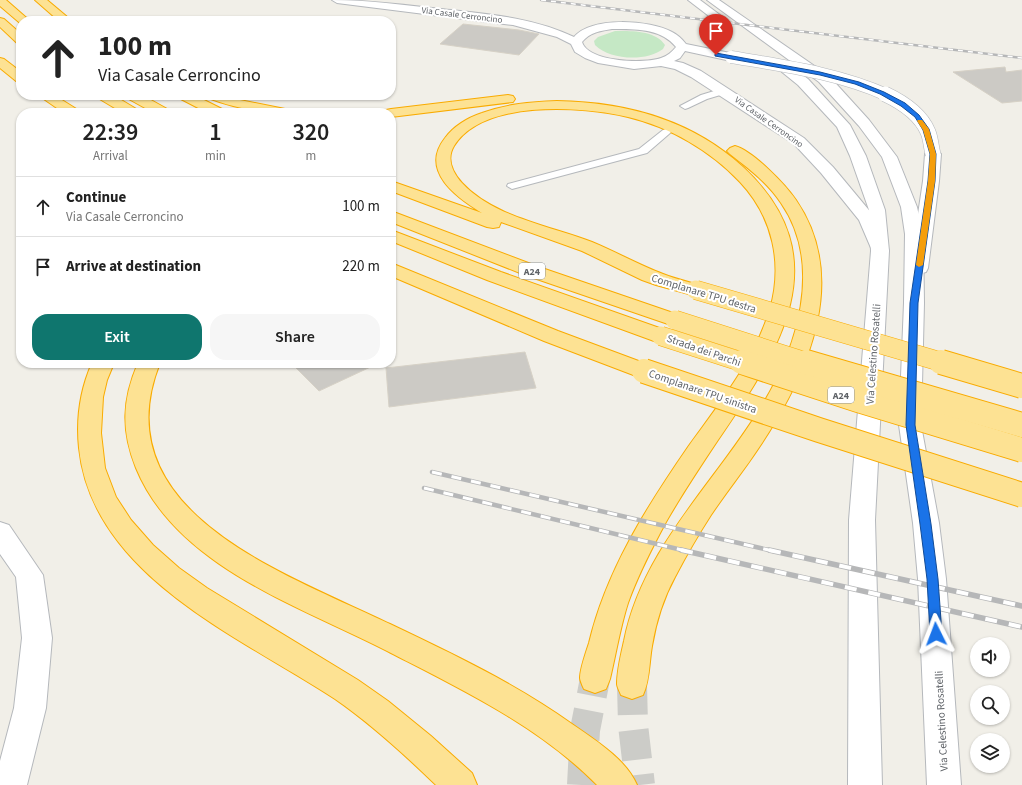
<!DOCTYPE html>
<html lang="en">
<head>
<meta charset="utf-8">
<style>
	:root { --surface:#fff; --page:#f6f6f6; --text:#222; --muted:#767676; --line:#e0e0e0; --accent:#0f766e }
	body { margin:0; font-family:"Source Sans 3",sans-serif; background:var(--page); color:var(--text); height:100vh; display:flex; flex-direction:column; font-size:15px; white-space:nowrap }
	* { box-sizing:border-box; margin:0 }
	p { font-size:13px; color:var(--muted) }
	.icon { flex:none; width:22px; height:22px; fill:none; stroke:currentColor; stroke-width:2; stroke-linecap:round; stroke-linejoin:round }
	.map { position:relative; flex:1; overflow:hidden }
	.details { position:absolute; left:16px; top:108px; width:380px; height:260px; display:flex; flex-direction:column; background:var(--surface); border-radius:16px; box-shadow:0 1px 3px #0004 }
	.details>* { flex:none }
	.hud { position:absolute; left:16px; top:16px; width:380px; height:84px; border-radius:16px; box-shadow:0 1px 3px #0004; background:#fff; color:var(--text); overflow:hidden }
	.controls { position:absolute; left:970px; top:637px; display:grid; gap:8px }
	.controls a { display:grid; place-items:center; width:40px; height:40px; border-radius:50%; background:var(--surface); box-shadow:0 1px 3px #0004; font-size:20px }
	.pin { position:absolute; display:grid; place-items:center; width:34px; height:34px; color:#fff; margin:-41px -17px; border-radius:50% 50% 50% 0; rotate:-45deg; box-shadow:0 0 4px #0007 }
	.pin .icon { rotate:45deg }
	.me { position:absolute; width:44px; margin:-22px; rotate:357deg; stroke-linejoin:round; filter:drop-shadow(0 0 3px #0008) }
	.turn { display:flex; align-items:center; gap:14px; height:84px; padding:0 16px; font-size:18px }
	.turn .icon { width:52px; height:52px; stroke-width:2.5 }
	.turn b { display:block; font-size:28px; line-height:34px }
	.eta { display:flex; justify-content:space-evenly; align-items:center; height:68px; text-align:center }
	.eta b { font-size:24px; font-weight:600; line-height:28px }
	.cta { display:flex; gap:8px; margin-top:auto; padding:8px 16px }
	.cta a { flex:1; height:46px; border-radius:16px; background:var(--accent); color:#fff; font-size:16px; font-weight:600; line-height:46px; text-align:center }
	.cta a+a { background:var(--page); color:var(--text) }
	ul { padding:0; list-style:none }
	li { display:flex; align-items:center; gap:12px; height:60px; padding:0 16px; border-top:1px solid var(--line) }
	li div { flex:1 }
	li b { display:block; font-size:15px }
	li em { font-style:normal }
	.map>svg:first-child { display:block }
	.green { fill:#c5e8c5 }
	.building { fill:#cccac5; stroke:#d6d1c6 }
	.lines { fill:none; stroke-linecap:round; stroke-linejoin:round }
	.motorway-tunnel { stroke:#ccccc8; stroke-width:30; stroke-dasharray:30 15; stroke-linecap:butt }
	.service-casing { stroke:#b5b8bc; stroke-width:2 }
	.minor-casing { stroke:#b5b8bc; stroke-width:2 }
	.tertiary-casing { stroke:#b5b8bc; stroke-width:2 }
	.motorway-casing { stroke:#f9ab00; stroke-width:2 }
	.service { fill:#fff; fill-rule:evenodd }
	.minor { fill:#fff; fill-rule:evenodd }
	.tertiary { fill:#fff; fill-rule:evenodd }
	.motorway { fill:#fde293; fill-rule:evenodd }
	.rail-far2-casing { stroke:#b6b7b8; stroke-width:2.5 }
	.rail-far1-casing { stroke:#b6b7b8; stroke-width:4.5 }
	.rail-casing { stroke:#b6b7b8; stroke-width:5.5 }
	.rail-far2 { stroke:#fff; stroke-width:1.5; stroke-dasharray:5; stroke-linecap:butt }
	.rail-far1 { stroke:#fff; stroke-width:3; stroke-dasharray:10; stroke-linecap:butt }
	.rail { stroke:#fff; stroke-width:4; stroke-dasharray:12; stroke-linecap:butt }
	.minor-bridge-far1-casing { stroke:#b5b8bc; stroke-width:13; stroke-linecap:butt }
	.minor-bridge-casing { stroke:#b5b8bc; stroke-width:16; stroke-linecap:butt }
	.motorway-bridge-far1-casing { stroke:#f9ab00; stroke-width:20; stroke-linecap:butt }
	.motorway-bridge-casing { stroke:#f9ab00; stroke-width:26; stroke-linecap:butt }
	.minor-bridge-far1 { stroke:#fff; stroke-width:12 }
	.minor-bridge { stroke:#fff; stroke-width:15 }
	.motorway-bridge-far1 { stroke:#fde293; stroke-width:19 }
	.motorway-bridge { stroke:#fde293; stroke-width:24 }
	.route { fill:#1a73e8; stroke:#114b97 }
	.slow { fill:#f59e0b }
	.labels { text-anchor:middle; stroke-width:4; stroke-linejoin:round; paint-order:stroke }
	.far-street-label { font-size:9px; fill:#5f6368; stroke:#fff }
	.shield { fill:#fff; stroke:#8f9295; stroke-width:1 }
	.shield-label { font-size:10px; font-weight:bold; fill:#5f6368 }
	.street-label { font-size:11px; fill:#5f6368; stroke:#fff }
</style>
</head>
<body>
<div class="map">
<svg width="1022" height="785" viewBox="0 0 1022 785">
	<rect width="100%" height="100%" fill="#f1efe8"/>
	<path class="green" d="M615 31C631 31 655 30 665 45L663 49C646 62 610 60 595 45L594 41 598 37Z"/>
	<g class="building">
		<path d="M463 24 519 30 539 34 519 55 440 44Z"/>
		<path d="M1005 67 1006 72 1022 70V101L1002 103 953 72Z"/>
		<path d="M525 352 536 388 389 407 386 368Z"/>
		<path d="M291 363H379L319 391Z"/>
	</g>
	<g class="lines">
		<g class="motorway-tunnel">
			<path d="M632 685 633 725 640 785"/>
			<path d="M582 785 585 730 595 679"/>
		</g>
		<defs>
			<g id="service">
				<path d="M724 88 727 89 729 91 727 93 707 99 688 108 685 109 680 106 701 95Z"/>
				<path d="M666 129 669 130 671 132 669 134 647 153 512 189 507 186 508 184 639 149 663 130Z"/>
			</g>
			<g id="minor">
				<path d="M332 0C368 0 404 5 441 9 486 14 532 17 574 37 592 16 650 20 672 32 678 35 682 39 686 44L735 54 737 57 735 60 731 61 685 51 680 58 674 61 683 63 701 71 804 138 833 167 873 215 889 251 886 255 880 256 874 255 859 220 821 173 794 144 691 77 675 69 661 66 634 69 598 63 585 58 575 52 571 44 557 37 513 25 337 3ZM612 29C634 29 661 28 676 47 672 52 667 56 661 58 644 64 588 62 582 42 590 32 601 31 612 29Z"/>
				<path d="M933 149 938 151 941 154 939 181 928 268 926 272 919 274 912 272 910 268 923 181 925 154 928 151Z"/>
				<path d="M0 522 9 525 43 575 52 638 46 708 27 785H0V761L14 708 22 638 16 577 0 554Z"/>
			</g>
			<g id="tertiary">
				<path d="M688 0H700L728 21 726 23H718Z"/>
				<path d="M707 0H719L829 76 869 120 897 157 917 207 923 234 924 303 921 425 939 523 946 579 961 785H927L918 579 913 523 899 425 904 303 905 234 901 207 882 157 859 126 819 82Z"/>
				<path d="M781 61 785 62 808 79 850 125 866 156 885 210 889 251 875 520 882 785H848L849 520 871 251 869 210 850 156 837 127 798 85 777 68 775 65 777 62Z"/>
			</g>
			<g id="motorway">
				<path d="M0 0H6L30 21H21L20 23 0 6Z"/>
				<path d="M35 0H47L72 21H59Z"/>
				<path d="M0 18 4 19 21 34V44L17 43 0 27Z"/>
				<path d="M0 58 4 59 21 72V82L16 81 0 68Z"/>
				<path d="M38 95H54L78 110 80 113H64Z"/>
				<path d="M96 95H113L138 110 140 113H123L98 98Z"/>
				<path d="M125 95H142L169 110 171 113H154L127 98Z"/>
				<path d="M177 95H194L224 110 226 113H208L179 98Z"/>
				<path d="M206 95H225L235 99 290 110 292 113C262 113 237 109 208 98Z"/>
				<path d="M508 95 513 96 515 99 513 102 391 117V113H384L386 110 391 109Z"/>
				<path d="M557 101C625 102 692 120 743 167 841 258 779 351 718 440 700 467 682 494 666 522 652 548 638 575 628 603 620 628 616 654 610 679L606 689 595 693 584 689C583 687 580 680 580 678 580 669 586 652 589 643 606 571 646 508 688 447 719 404 754 361 770 309 783 264 773 217 740 182 711 151 670 127 628 117 583 106 483 99 454 146 446 159 453 173 462 183 493 217 551 226 592 242 616 252 639 265 663 274 676 279 689 282 703 286L706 290 703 294 696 296 656 285 642 280 582 251 501 222 499 227 493 228 487 227 391 191V181L482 213C457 198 419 171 445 138 454 126 467 118 482 113 506 104 531 102 557 101Z"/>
				<path d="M735 146C753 151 785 184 796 200 850 279 808 374 760 446 745 469 727 491 711 515 698 535 686 556 675 577 663 599 656 622 652 646 649 663 650 680 643 695L632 699 621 695C620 692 617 687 617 684 617 670 621 654 624 641 642 549 714 484 761 407 797 349 824 265 781 203 768 183 748 168 730 154L727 151 730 148Z"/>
				<path d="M391 211 539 267 682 316 685 320 682 324 675 326 668 324 525 275 391 222Z"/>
				<path d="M391 230 501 272 668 331 671 336 668 341 661 342 654 341 487 280 391 241Z"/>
				<path d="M391 263 558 331 652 366 655 371 652 376 644 378 636 376 544 341 391 276Z"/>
				<path d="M92 363H114L107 380 103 397 101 433 105 468 116 497 131 520 153 545 179 568 207 588 358 680 388 701 431 736 472 773 477 785H436C404 754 371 724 335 699 241 637 92 576 79 448 76 419 80 390 92 363Z"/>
				<path d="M138 363H160C100 512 289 575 390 624 453 654 516 684 572 724 595 740 626 759 637 785H597C540 727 463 690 391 653 303 607 177 568 136 468 121 431 122 400 138 363Z"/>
			</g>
		</defs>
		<use href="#service" class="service-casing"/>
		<use href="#minor" class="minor-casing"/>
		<use href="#tertiary" class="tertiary-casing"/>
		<use href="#motorway" class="motorway-casing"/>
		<use href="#service" class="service"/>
		<use href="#minor" class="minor"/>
		<use href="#tertiary" class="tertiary"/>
		<use href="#motorway" class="motorway"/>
		<defs>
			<path id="rail-far2" d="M541 0 1022 58"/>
			<g id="rail-far1">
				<path d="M432 472 773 551"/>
				<path d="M424 488 686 551"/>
			</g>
			<g id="rail">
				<path d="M681 550 1022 627"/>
				<path d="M769 550 1022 606"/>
			</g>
		</defs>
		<use href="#rail-far2" class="rail-far2-casing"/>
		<use href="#rail-far1" class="rail-far1-casing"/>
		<use href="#rail" class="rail-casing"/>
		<use href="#rail-far2" class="rail-far2"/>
		<use href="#rail-far1" class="rail-far1"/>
		<use href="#rail" class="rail"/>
		<defs>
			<path id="minor-bridge-far1" d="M731 57C784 66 838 73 887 95"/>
			<path id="minor-bridge" d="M885 94C902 102 921 115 928 132 931 139 931 147 933 154"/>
			<g id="motorway-bridge-far1">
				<path d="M696 290 945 363"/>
				<path d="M675 320 809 363"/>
				<path d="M661 336 745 363"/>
			</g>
			<g id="motorway-bridge">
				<path d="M742 362 858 400 1022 450"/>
				<path d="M806 362 1022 425"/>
				<path d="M941 362 1022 386"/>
				<path d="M644 371 819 430 1022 495"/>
			</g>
		</defs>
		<use href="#minor-bridge-far1" class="minor-bridge-far1-casing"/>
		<use href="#minor-bridge" class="minor-bridge-casing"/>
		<use href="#motorway-bridge-far1" class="motorway-bridge-far1-casing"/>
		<use href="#motorway-bridge" class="motorway-bridge-casing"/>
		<use href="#minor-bridge-far1" class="minor-bridge-far1"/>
		<use href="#minor-bridge" class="minor-bridge"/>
		<use href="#motorway-bridge-far1" class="motorway-bridge-far1"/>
		<use href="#motorway-bridge" class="motorway-bridge"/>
	</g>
	<path class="route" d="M716 53 820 72 859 82 884 92 905 103 919 115 929 129 936 154 935 181 918 303 915 425 931 524 938 579 942 634 940 637 936 639 931 637 930 634 927 579 920 524 906 425 910 303 928 181 930 154 923 130 915 117 901 106 880 94 855 84 820 75 715 56V54Z"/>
	<path class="slow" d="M918 120H922L929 129 936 154 935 181 923 265 919 267 916 265 928 181 930 154 923 130 917 121Z"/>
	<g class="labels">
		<g class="far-street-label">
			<text transform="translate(462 15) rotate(7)" y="3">Via Casale Cerroncino</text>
			<text transform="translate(769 122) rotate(35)" y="3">Via Casale Cerroncino</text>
		</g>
		<g class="shield">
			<rect x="519" y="263" width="26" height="16" rx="3"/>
			<rect x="828" y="387" width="26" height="16" rx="3"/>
		</g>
		<g class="shield-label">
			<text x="532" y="275">A24</text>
			<text x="841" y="399">A24</text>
		</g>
		<g class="street-label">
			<text transform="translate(704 293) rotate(17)" y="4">Complanare TPU destra</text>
			<text transform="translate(704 350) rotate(19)" y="4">Strada dei Parchi</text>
			<text transform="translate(873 354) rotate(-86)" y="4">Via Celestino Rosatelli</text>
			<text transform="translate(703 391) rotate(19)" y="4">Complanare TPU sinistra</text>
			<text transform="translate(941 721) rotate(-93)" y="4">Via Celestino Rosatelli</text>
		</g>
	</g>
</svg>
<div class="controls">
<a><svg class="icon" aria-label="sound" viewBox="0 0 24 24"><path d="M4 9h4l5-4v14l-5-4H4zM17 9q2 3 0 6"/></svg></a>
<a><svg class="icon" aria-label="search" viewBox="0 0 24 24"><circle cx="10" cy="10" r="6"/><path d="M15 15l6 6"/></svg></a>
<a><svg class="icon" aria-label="layers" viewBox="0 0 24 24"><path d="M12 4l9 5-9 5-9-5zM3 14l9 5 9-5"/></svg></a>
</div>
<div class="pin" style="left:716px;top:55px;background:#d93025"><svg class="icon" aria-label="arrive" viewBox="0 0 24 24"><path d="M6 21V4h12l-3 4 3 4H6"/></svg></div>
<svg class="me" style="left:936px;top:634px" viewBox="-20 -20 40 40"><path d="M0-17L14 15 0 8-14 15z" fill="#1a73e8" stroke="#fff" stroke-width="4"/></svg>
<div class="hud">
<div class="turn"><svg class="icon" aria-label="ahead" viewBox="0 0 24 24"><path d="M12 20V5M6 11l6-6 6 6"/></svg><div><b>100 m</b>Via Casale Cerroncino</div></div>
</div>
<section class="details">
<div class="eta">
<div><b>22:39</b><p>Arrival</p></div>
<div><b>1</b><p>min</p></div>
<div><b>320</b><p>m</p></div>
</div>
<ul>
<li><svg class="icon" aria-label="ahead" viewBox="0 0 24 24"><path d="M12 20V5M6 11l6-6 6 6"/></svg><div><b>Continue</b><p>Via Casale Cerroncino</p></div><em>100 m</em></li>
<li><svg class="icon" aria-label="arrive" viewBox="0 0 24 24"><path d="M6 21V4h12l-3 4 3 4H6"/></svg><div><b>Arrive at destination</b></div><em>220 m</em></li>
</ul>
<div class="cta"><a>Exit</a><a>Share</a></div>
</section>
</div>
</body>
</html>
